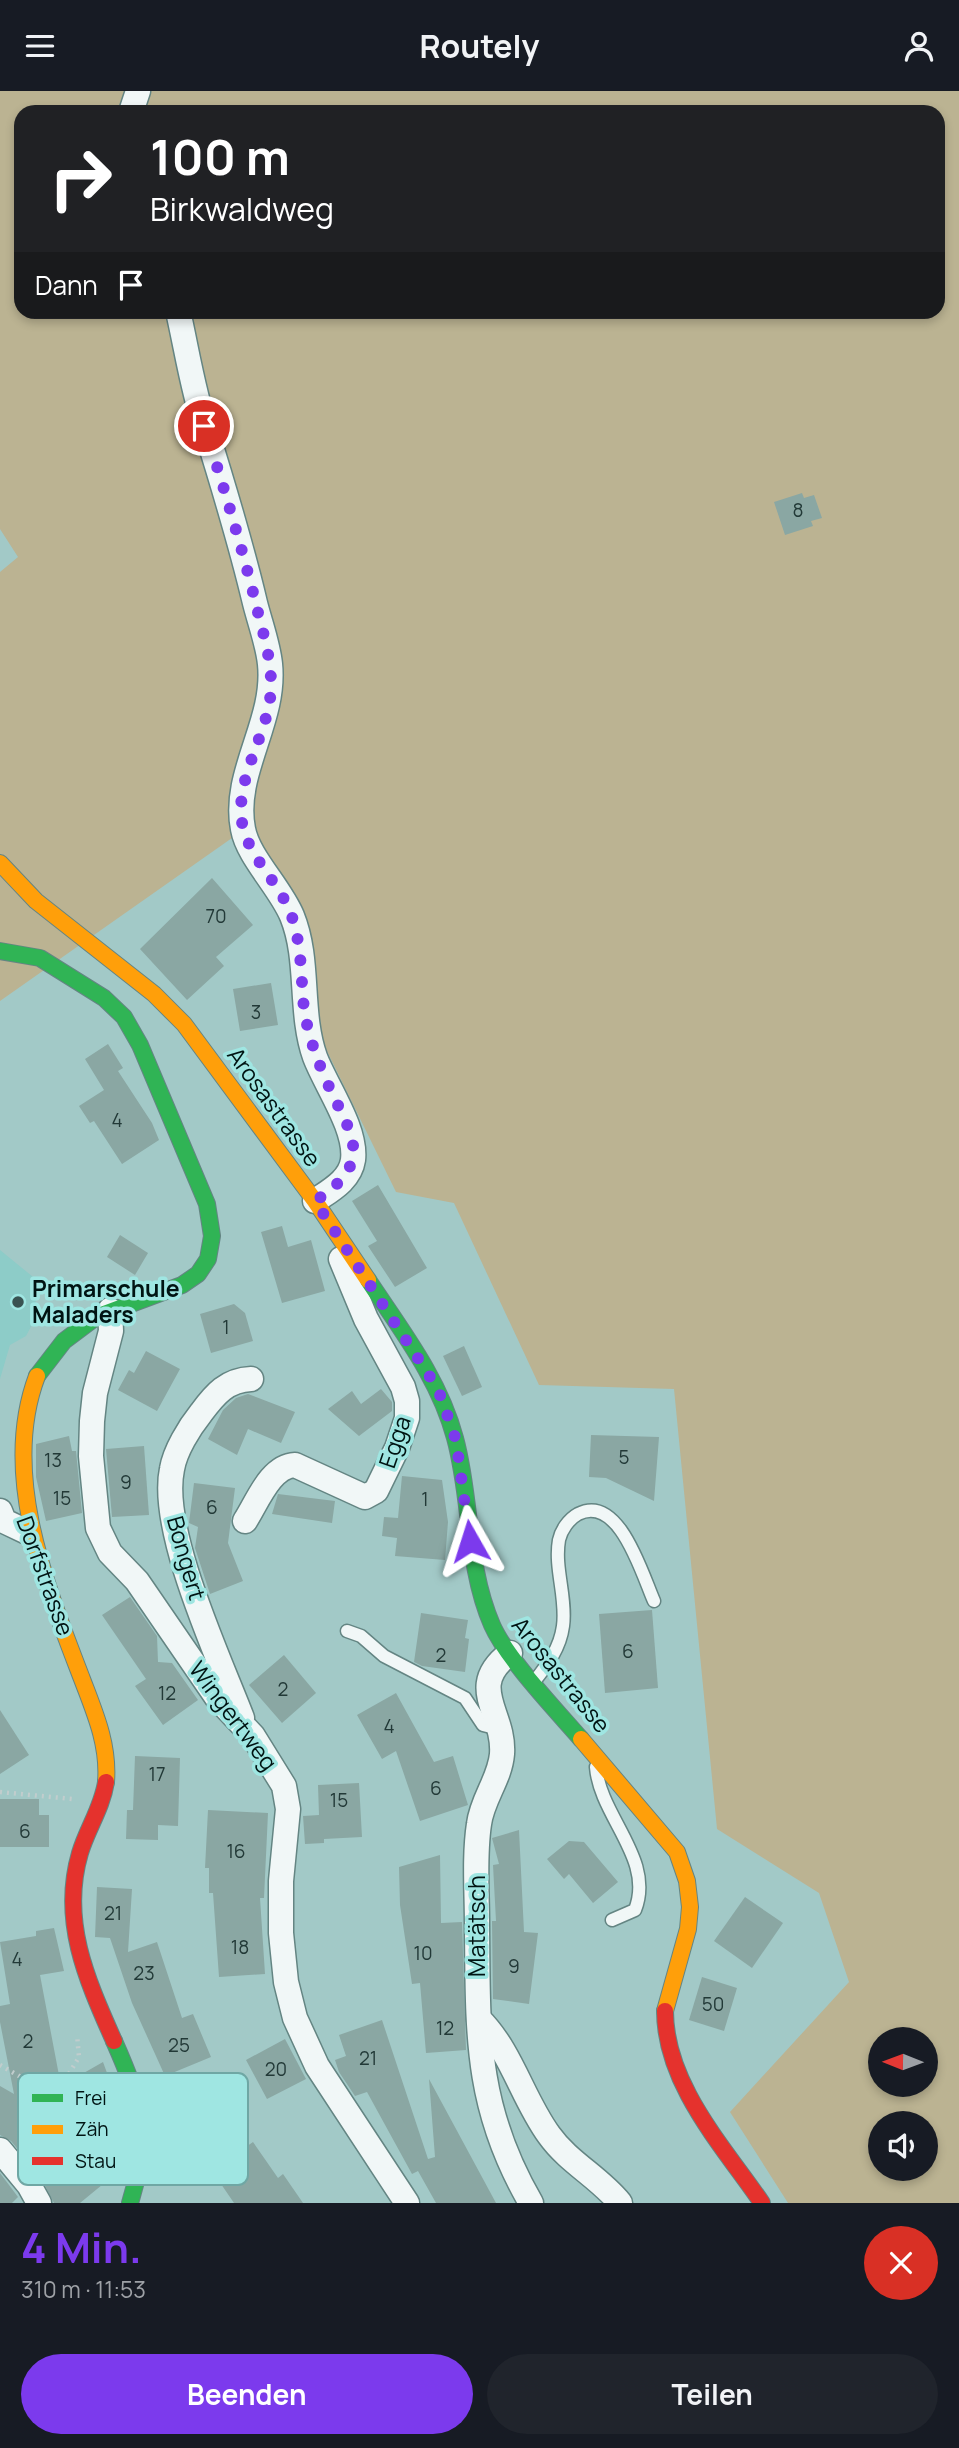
<!DOCTYPE html>
<html lang="de">
<head>
<meta charset="utf-8">
<style>
	:root { --surface:#171b24; --page:#20242c; --text:#f1f3f6; --muted:#9ea1a6; --accent:#7c3aed }
	body { margin:0; font-family:Manrope,sans-serif; background:var(--page); color:var(--text); height:100vh; display:flex; flex-direction:column; font-size:26px; white-space:nowrap }
	* { box-sizing:border-box; margin:0 }
	p { font-size:23px; color:var(--muted) }
	.icon { flex:none; width:38px; height:38px; fill:none; stroke:currentColor; stroke-width:2; stroke-linecap:round; stroke-linejoin:round }
	.map { position:relative; height:2112px; overflow:hidden }
	.panel { display:flex; flex-direction:column; background:var(--surface); flex:1 }
	.panel>* { flex:none }
	.hud { position:absolute; left:14px; top:14px; width:931px; height:214px; border-radius:21px; box-shadow:0 4px 10px #0003; background:#202124; color:#fff; overflow:hidden }
	.needle { width:46px; rotate:271deg }
	.fabs { position:absolute; left:868px; top:1936px; display:grid; gap:14px }
	.fabs a { display:grid; place-items:center; width:70px; height:70px; border-radius:50%; background:var(--surface); box-shadow:0 4px 10px #0003; font-size:35px }
	.pin { position:absolute; display:grid; place-items:center; width:60px; height:60px; color:#fff; margin:-30px; border:4px solid #fff; border-radius:50%; box-shadow:0 2px 7px #0007 }
	.me { position:absolute; width:77px; margin:-38px; rotate:354deg; stroke-linejoin:round; filter:drop-shadow(0 0 5px #0008) }
	.turn { display:flex; align-items:center; gap:24px; height:147px; padding:0 21px; font-size:32px }
	.turn .icon { width:91px; height:91px; stroke-width:2.5 }
	.turn b { display:block; font-size:49px; line-height:60px }
	.then { display:flex; align-items:center; height:66px; padding:0 21px; background:#0003; gap:14px; font-size:26px }
	.round { display:grid; place-items:center; flex:none; width:74px; height:74px; border-radius:37px; background:var(--page) }
	.overview { display:flex; align-items:center; justify-content:space-between; height:119px; padding:0 21px }
	h1 { font-size:42px; font-weight:700; line-height:52px; color:var(--accent) }
	.action { display:flex; gap:14px; margin-top:auto; padding:14px 21px }
	.action a { flex:1; height:80px; border-radius:42px; background:var(--accent); color:#fff; font-size:28px; font-weight:700; line-height:80px; text-align:center }
	.action a+a { background:var(--page); color:var(--text) }
	header { display:flex; justify-content:space-between; align-items:center; height:91px; padding:0 21px; background:var(--surface); font-size:32px; font-weight:700 }
	.map>svg:first-child { display:block }
	.built { fill:#8dccc8 }
	.green { fill:#bbb392; fill-rule:evenodd }
	.building { fill:#8aa7a3 }
	.lines { fill:none; stroke-linecap:round; stroke-linejoin:round }
	.lane-casing { stroke:#648583; stroke-width:15 }
	.street-casing { stroke:#648583; stroke-width:27 }
	.fast-casing { stroke:#648583; stroke-width:18 }
	.slow-casing { stroke:#648583; stroke-width:18 }
	.jam-casing { stroke:#648583; stroke-width:18 }
	.path { stroke:#c1cdcd; stroke-width:4.5; stroke-dasharray:2 5; stroke-linecap:butt }
	.lane { stroke:#f1f7f7; stroke-width:12 }
	.street { stroke:#f1f7f7; stroke-width:24 }
	.fast { stroke:#30b455; stroke-width:16 }
	.slow { stroke:#ff9f0a; stroke-width:16 }
	.jam { stroke:#e5322d; stroke-width:16 }
	.route { stroke:#7c3aed; stroke-width:12; stroke-dasharray:0 21.6 }
	.poi-dot { fill:#395352; stroke:#9fe6e2; stroke-width:2.5 }
	.labels { text-anchor:middle; stroke-width:7; stroke-linejoin:round; paint-order:stroke }
	.number-label { font-size:19px; fill:#223937 }
	.street-label { font-size:23px; fill:#001413; stroke:#9fe6e2 }
	.poi-label { font-size:23px; font-weight:bold; fill:#001413; stroke:#9fe6e2; text-anchor:start }
	.key { fill:#9fe6e2; stroke:#6fa7a4; stroke-width:2 }
	.key-label { font-size:19px; fill:#001413 }
</style>
</head>
<body>
<header><svg class="icon" aria-label="menu" viewBox="0 0 24 24"><path d="M4 6h16M4 12h16M4 18h16"/></svg>Routely<svg class="icon" aria-label="person" viewBox="0 0 24 24"><circle cx="12" cy="8" r="4"/><path d="M4 21q1-7 8-7t8 7"/></svg></header>
<div class="map">
<svg width="959" height="2112" viewBox="0 0 959 2112">
	<rect width="100%" height="100%" fill="#a2c9c7"/>
	<path class="built" d="M0 1159 38 1190 33 1232 26 1245 10 1254 0 1288Z"/>
	<path class="green" d="M0 0H959V2112H788L730 2021 849 1891 819 1802 717 1738 674 1298 539 1294 454 1112 396 1101 323 952 308 832 232 747 0 910V481L18 466 0 438ZM21 21H938V220H21ZM880 1948H926V1993H880ZM880 2032H926V2077H880Z"/>
	<g class="building">
		<path d="M802 402 804 407 814 404 822 427 811 430 813 435 785 444 774 411Z"/>
		<path d="M212 787 253 834 216 866 224 875 187 909 140 858Z"/>
		<path d="M271 892 278 934 240 940 233 898Z"/>
		<path d="M108 953 123 977 118 980 152 1032 159 1049 122 1073 94 1030 90 1032 79 1015 104 999 85 968Z"/>
		<path d="M378 1094 427 1177 395 1196 368 1155 377 1150 352 1110Z"/>
		<path d="M282 1135 288 1156 311 1149 325 1200 282 1212 261 1141Z"/>
		<path d="M120 1144 148 1162 135 1184 107 1166Z"/>
		<path d="M234 1213 245 1222 253 1250 211 1262 200 1223Z"/>
		<path d="M464 1255 482 1296 462 1305 443 1265Z"/>
		<path d="M146 1260 180 1278 157 1320 118 1299 129 1279 134 1282Z"/>
		<path d="M381 1298 392 1311V1320L359 1345 328 1318 352 1300 361 1313Z"/>
		<path d="M248 1303 295 1321 281 1352 248 1338 237 1364 208 1348 223 1319 236 1307Z"/>
		<path d="M591 1344 659 1346 654 1410 606 1387 589 1386Z"/>
		<path d="M69 1345 72 1360H76L82 1422 46 1430 36 1386V1353Z"/>
		<path d="M144 1355 149 1424 112 1426 106 1358Z"/>
		<path d="M402 1385 442 1389 448 1431 445 1469 395 1465 397 1447 382 1445 384 1426 398 1427Z"/>
		<path d="M194 1392 235 1397 228 1452 243 1490 210 1503 195 1457 198 1436 189 1432Z"/>
		<path d="M278 1403 335 1410 332 1432 272 1423Z"/>
		<path d="M130 1506 157 1545 158 1571 172 1572 198 1609 163 1634 135 1595 146 1588 102 1524Z"/>
		<path d="M652 1519 658 1597 605 1602 599 1523Z"/>
		<path d="M421 1522 468 1529 465 1547 469 1548 465 1581 422 1575 414 1571Z"/>
		<path d="M284 1564 316 1602 282 1632 249 1594Z"/>
		<path d="M396 1602 434 1671 453 1665 468 1714 420 1730 396 1660 382 1668 357 1624Z"/>
		<path d="M0 1619 29 1664 0 1683Z"/>
		<path d="M135 1665 180 1667 178 1735 158 1734V1749L126 1748 127 1719H133Z"/>
		<path d="M359 1692 362 1746 324 1748V1752L305 1753 303 1725 319 1724 318 1694Z"/>
		<path d="M0 1708H39V1724H49V1756H0Z"/>
		<path d="M208 1719 268 1722 264 1807H260L265 1883 219 1886 213 1802H209V1777H205Z"/>
		<path d="M519 1739 524 1841 538 1842 529 1913 493 1908 492 1830H496L493 1774 499 1773 492 1747Z"/>
		<path d="M569 1750 584 1751 618 1791 593 1812 569 1783 564 1788 547 1768Z"/>
		<path d="M440 1764 441 1832 462 1831 466 1959 426 1962 420 1892 412 1893 400 1814 399 1776Z"/>
		<path d="M97 1796 132 1798 128 1861 157 1851 182 1927 193 1923 211 1966 165 1985 132 1912 110 1847 95 1846Z"/>
		<path d="M745 1806 783 1832 752 1877 714 1850Z"/>
		<path d="M54 1837 64 1880 40 1884 61 1995 103 1971 118 2012 123 2041 87 2061 108 2089 80 2112H54L40 2085 11 2050 0 2044V1995L14 2003 0 1931V1915L10 1913 0 1851 36 1845V1840Z"/>
		<path d="M702 1886 737 1897 724 1940 689 1929Z"/>
		<path d="M382 1929 428 2068 435 2066 429 1988 496 2112H436L418 2080 412 2083 367 2001 355 2005 339 1981 335 1969 346 1965 339 1944Z"/>
		<path d="M285 1948 306 1988 267 2008 246 1969Z"/>
		<path d="M253 2051 278 2087 283 2083 303 2112H234L221 2093 229 2088 220 2074Z"/>
		<path d="M0 2082 18 2106 12 2112H0Z"/>
	</g>
	<g class="lines">
		<defs>
			<g id="lane">
				<path d="M347 1540 361 1545 384 1565 465 1607 483 1634 499 1638"/>
				<path d="M533 1592C547 1574 560 1558 563 1535 567 1507 554 1477 559 1449 561 1439 569 1428 578 1423 619 1402 642 1483 654 1510"/>
				<path d="M596 1676C600 1726 655 1768 635 1819L612 1829"/>
			</g>
			<g id="street">
				<path d="M131 21 138 0"/>
				<path d="M178 220C187 260 193 301 206 339 224 397 241 453 255 512 260 532 268 553 270 573 276 631 232 682 243 738 248 766 280 796 292 825 310 869 299 921 315 966 326 995 357 1038 353 1069 350 1089 331 1099 315 1110"/>
				<path d="M110 1219 111 1240 95 1302 92 1330 91 1365 98 1437 110 1462 137 1490 218 1608 253 1645 284 1695 288 1718 281 1790V1842L286 1891 295 1927 317 1975 407 2112"/>
				<path d="M0 1420 4 1430 27 1441"/>
				<path d="M245 1430C257 1412 270 1375 295 1374L365 1406 376 1400 397 1357 407 1327V1310L403 1296 366 1228 341 1168"/>
				<path d="M510 1562C465 1596 505 1621 502 1663 500 1688 482 1708 479 1733 474 1766 477 1801 477 1835 478 1942 475 2016 531 2112"/>
				<path d="M242 1627C219 1567 159 1439 172 1378 175 1360 189 1337 201 1322 215 1303 227 1289 251 1288"/>
				<path d="M479 1928C512 1961 522 2007 549 2044 569 2072 599 2086 620 2112"/>
				<path d="M0 2059 29 2094 39 2112"/>
			</g>
			<g id="fast">
				<path d="M0 860 40 867 104 907 124 926 140 954 207 1113 212 1145 208 1168 198 1183 182 1194 96 1226 64 1250 37 1285"/>
				<path d="M368 1189C401 1239 439 1287 455 1347 472 1409 466 1474 492 1534 507 1568 556 1619 581 1648"/>
				<path d="M114 1950C142 2013 151 2045 130 2112"/>
			</g>
			<g id="slow">
				<path d="M0 772 36 810 154 903 184 933 315 1110 368 1189"/>
				<path d="M37 1285C0 1383 46 1494 82 1588 95 1622 109 1654 106 1691"/>
				<path d="M581 1648 677 1761 687 1790 690 1816 688 1838 665 1920"/>
			</g>
			<g id="jam">
				<path d="M106 1691C102 1717 87 1738 80 1762 60 1830 87 1889 114 1950"/>
				<path d="M665 1920C665 1993 723 2055 762 2112"/>
			</g>
		</defs>
		<use href="#lane" class="lane-casing"/>
		<use href="#street" class="street-casing"/>
		<use href="#fast" class="fast-casing"/>
		<use href="#slow" class="slow-casing"/>
		<use href="#jam" class="jam-casing"/>
		<g class="path">
			<path d="M0 1701 72 1708"/>
			<path d="M0 1974 55 2006 79 1966 77 1944"/>
		</g>
		<use href="#lane" class="lane"/>
		<use href="#street" class="street"/>
		<use href="#fast" class="fast"/>
		<use href="#slow" class="slow"/>
		<use href="#jam" class="jam"/>
	</g>
	<g class="lines">
		<path class="route" d="M204 335C223 393 240 450 255 509 261 536 271 564 271 592 272 636 240 676 241 721 242 764 281 789 293 829 302 858 301 889 304 918 308 943 316 966 326 989 351 1045 377 1069 315 1110L438 1298 456 1349 470 1450"/>
	</g>
	<circle class="poi-dot" cx="18" cy="1211" r="7"/>
	<g class="labels">
		<g class="number-label">
			<text x="798" y="426">8</text>
			<text x="216" y="832">70</text>
			<text x="256" y="928">3</text>
			<text x="117" y="1036">4</text>
			<text x="226" y="1243">1</text>
			<text x="624" y="1373">5</text>
			<text x="53" y="1376">13</text>
			<text x="126" y="1398">9</text>
			<text x="62" y="1414">15</text>
			<text x="425" y="1415">1</text>
			<text x="212" y="1423">6</text>
			<text x="628" y="1567">6</text>
			<text x="441" y="1571">2</text>
			<text x="283" y="1605">2</text>
			<text x="167" y="1609">12</text>
			<text x="389" y="1642">4</text>
			<text x="157" y="1690">17</text>
			<text x="436" y="1704">6</text>
			<text x="339" y="1716">15</text>
			<text x="25" y="1747">6</text>
			<text x="236" y="1767">16</text>
			<text x="113" y="1829">21</text>
			<text x="240" y="1863">18</text>
			<text x="423" y="1869">10</text>
			<text x="17" y="1875">4</text>
			<text x="514" y="1882">9</text>
			<text x="144" y="1889">23</text>
			<text x="713" y="1920">50</text>
			<text x="445" y="1944">12</text>
			<text x="28" y="1957">2</text>
			<text x="179" y="1961">25</text>
			<text x="368" y="1974">21</text>
			<text x="276" y="1985">20</text>
		</g>
		<g class="street-label">
			<text transform="translate(274 1016) rotate(54)" y="8">Arosastrasse</text>
			<text transform="translate(395 1351) rotate(-71)" y="8">Egga</text>
			<text transform="translate(186 1467) rotate(74)" y="8">Bongert</text>
			<text transform="translate(45 1485) rotate(70)" y="8">Dorfstrasse</text>
			<text transform="translate(561 1584) rotate(51)" y="8">Arosastrasse</text>
			<text transform="translate(233 1625) rotate(53)" y="8">Wingertweg</text>
			<text transform="translate(477 1835) rotate(-90)" y="8">Matätsch</text>
		</g>
		<g class="poi-label">
			<text x="32" y="1206">Primarschule<tspan x="32" dy="26">Maladers</tspan></text>
		</g>
	</g>
	<rect x="18" y="1982" width="230" height="112" rx="10" class="key"/>
	<rect x="32" y="2003" width="31" height="8" fill="#30b455"/>
	<rect x="32" y="2034" width="31" height="9" fill="#ff9f0a"/>
	<rect x="32" y="2066" width="31" height="8" fill="#e5322d"/>
	<g class="key-label">
		<text x="75" y="2014">Frei</text>
		<text x="75" y="2045">Zäh</text>
		<text x="75" y="2077">Stau</text>
	</g>
</svg>
<div class="fabs">
<a><svg class="needle" viewBox="-14 -14 28 28"><path d="M0-13l5 13h-10z" fill="#e53935"/><path d="M0 13l5-13h-10z" fill="#9ea1a6"/></svg></a>
<a><svg class="icon" aria-label="sound" viewBox="0 0 24 24"><path d="M4 9h4l5-4v14l-5-4H4zM17 9q2 3 0 6"/></svg></a>
</div>
<div class="pin" style="left:204px;top:335px;background:#d93025"><svg class="icon" aria-label="arrive" viewBox="0 0 24 24"><path d="M6 21V4h12l-3 4 3 4H6"/></svg></div>
<svg class="me" style="left:470px;top:1450px" viewBox="-20 -20 40 40"><path d="M0-17L14 15 0 8-14 15z" fill="#7c3aed" stroke="#fff" stroke-width="4"/></svg>
<div class="hud">
<div class="turn"><svg class="icon" aria-label="right" viewBox="0 0 24 24"><path d="M7 20v-9h11M14 6l5 5-5 5"/></svg><div><b>100 m</b>Birkwaldweg</div></div>
<div class="then">Dann<svg class="icon" aria-label="arrive" viewBox="0 0 24 24"><path d="M6 21V4h12l-3 4 3 4H6"/></svg></div>
</div>
</div>
<section class="panel">
<div class="overview"><div><h1>4 Min.</h1><p>310 m · 11:53</p></div><a class="round" style="background:#d93025;color:#fff"><svg class="icon" aria-label="close" viewBox="0 0 24 24"><path d="M6 6l12 12M18 6L6 18"/></svg></a></div>
<div class="action"><a>Beenden</a><a>Teilen</a></div>
</section>
</body>
</html>
